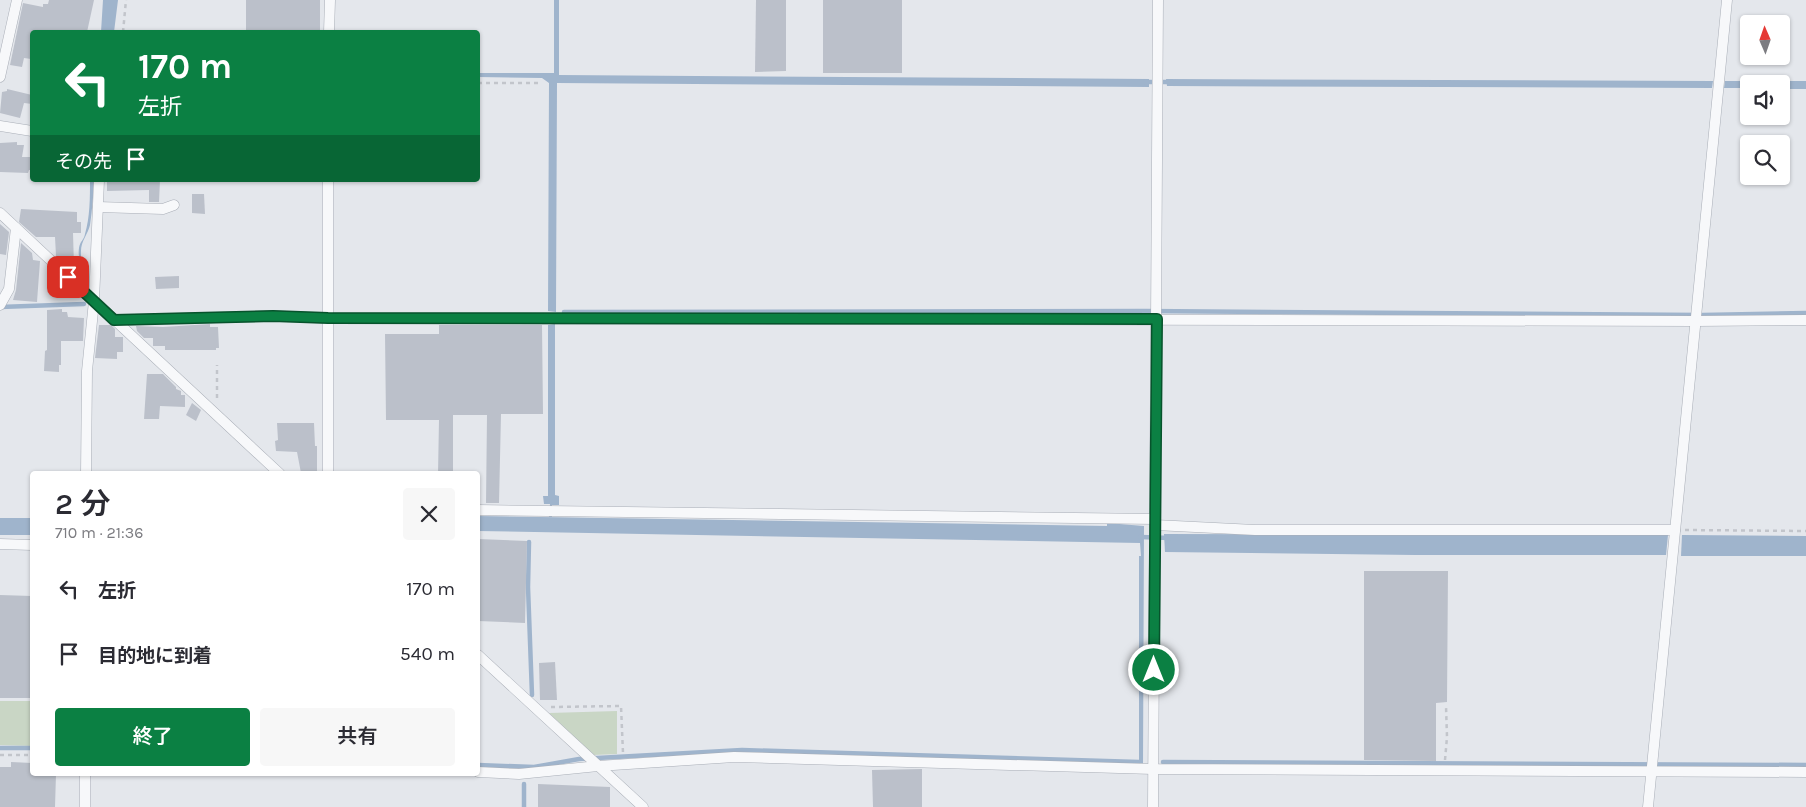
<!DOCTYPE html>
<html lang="ja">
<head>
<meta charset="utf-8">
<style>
	:root { --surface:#fff; --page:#f7f7f7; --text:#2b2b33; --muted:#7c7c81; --accent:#0b8043 }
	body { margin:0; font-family:Karla,"Noto Sans JP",sans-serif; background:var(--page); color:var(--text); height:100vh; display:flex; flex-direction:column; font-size:19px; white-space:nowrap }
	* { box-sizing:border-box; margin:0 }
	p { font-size:16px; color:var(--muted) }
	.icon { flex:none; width:28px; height:28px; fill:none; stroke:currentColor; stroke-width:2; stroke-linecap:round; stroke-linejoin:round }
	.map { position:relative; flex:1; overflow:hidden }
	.sheet { position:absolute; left:30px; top:471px; width:450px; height:305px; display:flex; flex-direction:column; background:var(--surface); border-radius:5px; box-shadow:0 1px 4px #0004 }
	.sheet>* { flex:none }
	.hud { position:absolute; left:30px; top:30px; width:450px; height:152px; border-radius:5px; box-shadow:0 1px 4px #0004; background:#0b8043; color:#fff; overflow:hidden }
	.needle { width:32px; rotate:358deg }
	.tools { position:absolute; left:1740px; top:15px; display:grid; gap:10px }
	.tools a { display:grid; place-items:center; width:50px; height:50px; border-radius:5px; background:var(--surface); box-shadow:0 1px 4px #0004; font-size:25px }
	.pin { position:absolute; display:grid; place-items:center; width:42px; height:42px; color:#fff; margin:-21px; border-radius:10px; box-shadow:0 2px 8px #0006 }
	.me { position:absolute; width:55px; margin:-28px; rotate:0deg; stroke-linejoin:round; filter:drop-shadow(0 0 4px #0008) }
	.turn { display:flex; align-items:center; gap:18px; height:105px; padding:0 25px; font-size:22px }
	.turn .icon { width:65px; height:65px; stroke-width:2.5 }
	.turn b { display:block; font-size:35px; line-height:42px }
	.then { display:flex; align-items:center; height:48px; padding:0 25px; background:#0003; gap:10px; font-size:19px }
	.round { display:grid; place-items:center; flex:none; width:52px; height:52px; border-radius:5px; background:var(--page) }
	.overview { display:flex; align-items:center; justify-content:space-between; height:85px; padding:0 25px }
	h1 { font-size:30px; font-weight:600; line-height:38px }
	.action { display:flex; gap:10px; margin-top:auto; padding:10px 25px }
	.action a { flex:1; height:58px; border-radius:5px; background:var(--accent); color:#fff; font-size:20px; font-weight:600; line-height:58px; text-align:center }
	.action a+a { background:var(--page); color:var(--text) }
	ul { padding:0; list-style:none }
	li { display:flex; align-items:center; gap:15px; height:65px; padding:0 25px }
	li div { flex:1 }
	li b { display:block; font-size:19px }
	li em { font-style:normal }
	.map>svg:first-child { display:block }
	.green { fill:#c9d6c5 }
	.water { fill:#9fb4cc }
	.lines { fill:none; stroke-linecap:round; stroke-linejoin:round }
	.stream { stroke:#9fb4cc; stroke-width:4.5 }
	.building { fill:#bbc0ca }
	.minor-casing { stroke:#a9aeb7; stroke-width:11 }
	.path { stroke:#c2c5cb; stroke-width:2.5; stroke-dasharray:4 4; stroke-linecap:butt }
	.minor { stroke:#f7f8fa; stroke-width:10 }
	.route-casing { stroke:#07532c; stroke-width:12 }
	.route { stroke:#0b8043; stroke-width:9 }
</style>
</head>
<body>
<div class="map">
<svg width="1806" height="807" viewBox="0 0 1806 807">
	<rect width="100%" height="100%" fill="#e4e7ec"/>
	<g class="green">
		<path d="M0 701H32V746L0 745Z"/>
		<path d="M617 711V754L593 755 549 713Z"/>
	</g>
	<g class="water">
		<path d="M103 0H118L114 32H101Z"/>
		<path d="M554 0H559V75L1149 79V87L557 83 556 312 548 311 549 83 542 78 478 77V73H554Z"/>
		<path d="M1166 79 1713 81 1712 88 1167 86Z"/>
		<path d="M1725 81H1806V89H1781V84H1749V88H1724Z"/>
		<path d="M90 180H94V185C93 198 92 212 90 225 88 234 81 241 81 251 80 264 87 272 87 285L85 286C85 272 77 261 79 248 80 241 84 240 85 234 90 217 90 198 90 180Z"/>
		<path d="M555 324V495L559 496V505H552V517H549L550 504H544L543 496H548V325Z"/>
		<path d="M478 516 1107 526V523L1144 526 1143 764 1139 762V556H1141L1140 543 478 531Z"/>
		<rect x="0" y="518" width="32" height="17"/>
		<path d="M1164 534 1668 535 1666 555H1415L1165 552Z"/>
		<path d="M1682 535 1806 536V556H1681Z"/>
	</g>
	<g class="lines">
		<g class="stream">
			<path d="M1145 82H1172"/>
			<path d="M0 307 84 304"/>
			<path d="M564 312 1145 311 1703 315 1806 313"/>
			<path d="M1140 537 1170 538"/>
			<path d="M529 542 528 587 532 695"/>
			<path d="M0 748H32"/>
			<path d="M1163 762 1806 765"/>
			<path d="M478 765 534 767 579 759 742 750 1139 762"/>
			<path d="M524 807V784"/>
		</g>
	</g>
	<g class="building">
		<path d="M49 0H94L87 32H32L31 59 24 58 22 67 10 65 23 3 43 7V4H48Z"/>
		<rect x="246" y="0" width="74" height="32"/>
		<path d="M756 0H786V71L755 72Z"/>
		<rect x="823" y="0" width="79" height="73"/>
		<path d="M7 89 32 95V104L24 103 20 118 0 113 2 92 7 91Z"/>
		<path d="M17 142V145H24L22 157H32V170H29L28 173 0 172V143Z"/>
		<path d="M107 180H160L159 202H149V190L107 191Z"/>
		<path d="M192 194H204L205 214 192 213Z"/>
		<path d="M21 209 77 212V222H81V233H73L74 266 66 265 56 256 55 237H36L19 222Z"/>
		<path d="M0 224 9 232 6 255 0 254Z"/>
		<path d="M21 243 32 253 33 260 40 261 37 302 13 300 16 290Z"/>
		<path d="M179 276V288L156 289 155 277Z"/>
		<path d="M62 309V312H67L68 317 84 318 83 341H61V365H59V372L44 371 45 351 47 350V310Z"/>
		<path d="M210 324V327H218L219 348H216V350H165V346H153V338H144L137 331 136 326 163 327Z"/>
		<path d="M99 325H111L115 329V337H123V352H117V359L95 358Z"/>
		<path d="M439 325H542L543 414H501L499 503H486L487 415H453V474H438L439 420H386L385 334H439Z"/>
		<path d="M147 374H163L176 387V389L181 391V395H185V407L160 406 159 419H144Z"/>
		<path d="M192 403 201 410 196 421 186 415Z"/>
		<path d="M277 423H314L315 446H317V472L301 473 297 452 276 451 275 441 278 440Z"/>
		<path d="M478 539 527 541 525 623 478 621Z"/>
		<path d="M1364 571H1448L1447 702 1436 703V761L1364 760Z"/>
		<path d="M0 595 32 596V698H0Z"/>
		<path d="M555 662 557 700H540L539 663Z"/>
		<path d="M11 762 32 763V774H56L55 807H0V767H11Z"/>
		<path d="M922 769V807H873L872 770Z"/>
		<path d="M538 784 610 787V807H538Z"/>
	</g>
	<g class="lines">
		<defs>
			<g id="minor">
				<path d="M329 32 330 0"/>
				<path d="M0 77 17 0"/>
				<path d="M0 126 32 131"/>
				<path d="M98 207 163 209 174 205"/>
				<path d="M0 213 280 474"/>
				<path d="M0 305 9 289 16 228"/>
				<path d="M115 320 273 316 328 318 1696 321 1806 320"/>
				<path d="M86 474 87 371 94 301 99 180"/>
				<path d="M328 474V180"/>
				<path d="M478 510 1155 519"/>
				<path d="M1155 525 1255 530H1675"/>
				<path d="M0 544 32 545"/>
				<path d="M478 655 643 807"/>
				<path d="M478 772 519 774 598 766 734 757 1153 769 1806 772"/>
				<path d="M85 807V774"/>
				<path d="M1153 807 1158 0"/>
				<path d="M1648 807 1727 0"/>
			</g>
		</defs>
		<use href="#minor" class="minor-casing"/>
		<g class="path">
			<path d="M123 32 126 0"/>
			<path d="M478 83H542"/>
			<path d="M217 398V365"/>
			<path d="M1685 530 1806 531"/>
			<path d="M551 707 621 706 623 753"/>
			<path d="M0 755H32"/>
			<path d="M1445 760 1447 737 1446 706"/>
		</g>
		<use href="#minor" class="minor"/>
	</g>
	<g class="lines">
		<defs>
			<path id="route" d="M68 277 114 320 273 316 328 318 1157 319 1154 670"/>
		</defs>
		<use href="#route" class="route-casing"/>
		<use href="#route" class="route"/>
	</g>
</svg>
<div class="tools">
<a><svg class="needle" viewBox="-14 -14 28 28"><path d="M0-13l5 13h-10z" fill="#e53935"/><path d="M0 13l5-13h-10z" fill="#7c7c81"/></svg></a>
<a><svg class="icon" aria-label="sound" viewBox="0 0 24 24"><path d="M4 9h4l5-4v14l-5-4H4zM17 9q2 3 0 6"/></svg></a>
<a><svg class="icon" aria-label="search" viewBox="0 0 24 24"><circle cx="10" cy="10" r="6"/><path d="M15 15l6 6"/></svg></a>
</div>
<div class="pin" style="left:68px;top:277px;background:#d93025"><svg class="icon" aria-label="arrive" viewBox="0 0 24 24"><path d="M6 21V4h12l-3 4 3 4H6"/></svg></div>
<svg class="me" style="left:1154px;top:670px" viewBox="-20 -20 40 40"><circle r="17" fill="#0b8043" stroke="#fff" stroke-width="3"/><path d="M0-11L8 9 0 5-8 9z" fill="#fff"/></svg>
<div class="hud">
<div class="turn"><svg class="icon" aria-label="left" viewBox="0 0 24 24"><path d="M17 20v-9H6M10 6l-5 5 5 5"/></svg><div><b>170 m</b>左折</div></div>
<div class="then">その先<svg class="icon" aria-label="arrive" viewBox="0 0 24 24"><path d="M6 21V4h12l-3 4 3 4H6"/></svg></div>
</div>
<section class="sheet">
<div class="overview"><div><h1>2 分</h1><p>710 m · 21:36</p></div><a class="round"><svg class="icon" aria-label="close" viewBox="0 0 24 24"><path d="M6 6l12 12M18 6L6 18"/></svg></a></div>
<ul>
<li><svg class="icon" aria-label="left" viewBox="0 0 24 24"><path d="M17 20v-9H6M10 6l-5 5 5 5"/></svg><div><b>左折</b></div><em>170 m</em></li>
<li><svg class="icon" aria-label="arrive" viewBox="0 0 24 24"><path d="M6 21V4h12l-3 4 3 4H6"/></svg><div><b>目的地に到着</b></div><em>540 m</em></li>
</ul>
<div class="action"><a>終了</a><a>共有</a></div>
</section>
</div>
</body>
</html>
